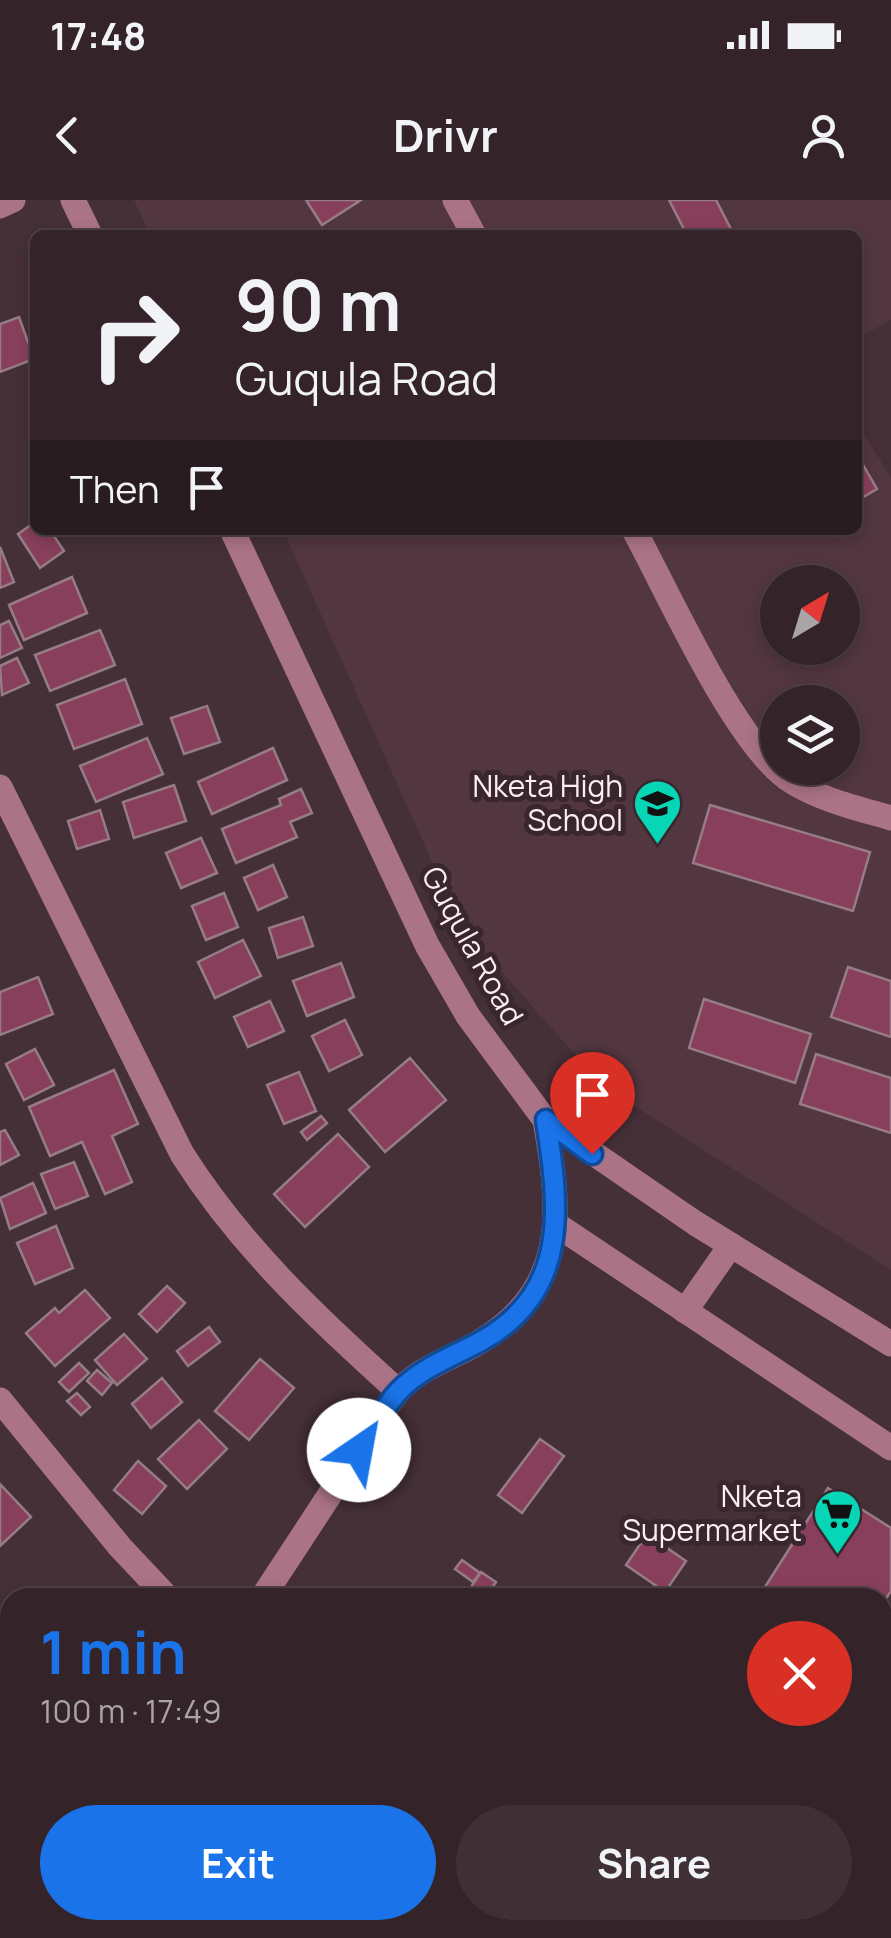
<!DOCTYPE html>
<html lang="en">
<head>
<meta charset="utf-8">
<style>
	:root { --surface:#342429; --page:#3f3035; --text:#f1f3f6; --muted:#a9a4a8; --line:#4e4146; --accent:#1a73e8 }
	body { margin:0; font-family:Manrope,sans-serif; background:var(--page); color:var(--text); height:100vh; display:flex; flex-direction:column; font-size:38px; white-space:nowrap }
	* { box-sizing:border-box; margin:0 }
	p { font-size:32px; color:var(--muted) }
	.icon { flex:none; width:55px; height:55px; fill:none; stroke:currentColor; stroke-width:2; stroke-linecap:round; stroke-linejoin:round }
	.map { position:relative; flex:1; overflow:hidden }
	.sheet { position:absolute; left:0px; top:1388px; width:892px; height:352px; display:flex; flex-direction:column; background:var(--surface); border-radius:30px 30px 0 0; box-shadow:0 5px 15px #0003,0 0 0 2px var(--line) }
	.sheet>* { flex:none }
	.guide { position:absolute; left:30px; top:30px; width:832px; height:305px; border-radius:15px; box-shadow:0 5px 15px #0003,0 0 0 2px var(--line); background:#342429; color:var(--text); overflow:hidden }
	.needle { width:65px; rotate:38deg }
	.controls { position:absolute; left:760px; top:365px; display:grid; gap:20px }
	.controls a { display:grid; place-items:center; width:100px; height:100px; border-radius:50%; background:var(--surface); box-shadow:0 5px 15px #0003,0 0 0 2px var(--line); font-size:50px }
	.pin { position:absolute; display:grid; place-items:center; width:85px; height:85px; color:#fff; margin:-102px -42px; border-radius:50% 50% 50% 0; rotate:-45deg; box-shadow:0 0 10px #0007 }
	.pin .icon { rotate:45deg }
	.me { position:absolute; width:110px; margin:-55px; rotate:33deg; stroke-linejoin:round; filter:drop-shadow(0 0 8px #0008) }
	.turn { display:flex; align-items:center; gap:35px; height:210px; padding:0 40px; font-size:45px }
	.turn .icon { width:130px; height:130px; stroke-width:2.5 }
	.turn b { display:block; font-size:70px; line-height:85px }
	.then { display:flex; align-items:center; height:95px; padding:0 40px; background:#0003; gap:20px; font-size:38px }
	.round { display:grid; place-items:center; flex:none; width:105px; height:105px; border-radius:52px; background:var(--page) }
	.headline { display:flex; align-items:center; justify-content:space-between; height:170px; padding:0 40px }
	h1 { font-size:60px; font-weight:700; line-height:75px; color:var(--accent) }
	.cta { display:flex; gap:20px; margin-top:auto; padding:20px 40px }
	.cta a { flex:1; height:115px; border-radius:60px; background:var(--accent); color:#fff; font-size:40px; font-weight:700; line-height:115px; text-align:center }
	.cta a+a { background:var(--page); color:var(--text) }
	.status { display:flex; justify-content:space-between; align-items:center; height:70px; padding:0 50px; background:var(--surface); direction:ltr }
	.status svg { height:28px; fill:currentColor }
	header { display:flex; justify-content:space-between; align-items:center; height:130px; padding:0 40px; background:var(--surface); font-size:45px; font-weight:700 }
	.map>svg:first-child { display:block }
	.built { fill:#523640; fill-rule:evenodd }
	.building { fill:#883f5c; stroke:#967d85; stroke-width:2.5 }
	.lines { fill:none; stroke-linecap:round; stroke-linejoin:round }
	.minor { stroke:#aa7386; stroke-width:25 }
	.route-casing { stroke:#114b97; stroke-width:25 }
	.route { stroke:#1a73e8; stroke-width:18 }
	.labels { text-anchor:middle; stroke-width:10; stroke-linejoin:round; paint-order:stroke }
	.poi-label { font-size:30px; fill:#fdeef3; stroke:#3a262d; text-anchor:end }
	.street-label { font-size:30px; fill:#fdeef3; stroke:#3a262d }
</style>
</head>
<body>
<div class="status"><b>17:48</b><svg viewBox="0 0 49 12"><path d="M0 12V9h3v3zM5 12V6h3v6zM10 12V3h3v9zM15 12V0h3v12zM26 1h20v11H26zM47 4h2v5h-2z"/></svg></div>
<header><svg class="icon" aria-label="back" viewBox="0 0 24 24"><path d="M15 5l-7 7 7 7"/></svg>Drivr<svg class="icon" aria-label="person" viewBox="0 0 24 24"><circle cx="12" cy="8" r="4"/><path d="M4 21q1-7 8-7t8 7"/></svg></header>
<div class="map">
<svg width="891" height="1738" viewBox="0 0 891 1738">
	<rect width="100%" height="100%" fill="#453037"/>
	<g class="built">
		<path d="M134 0H891V120L858 138V35H150Z"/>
		<path d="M858 224 891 278V1070L603 886 461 726 283 330H858ZM778 382H842V448H778ZM778 502H842V568H778Z"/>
		<path d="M0 1641 10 1647V1730H137L150 1738H0Z"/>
	</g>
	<g class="building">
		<path d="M306 0H361L322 25Z"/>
		<path d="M669 0H716L733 33 687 35Z"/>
		<path d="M19 117 34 159 0 172V124Z"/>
		<path d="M858 256 877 289 858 300Z"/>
		<path d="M35 322V330H50L64 351 40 368 18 334Z"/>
		<path d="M0 347 14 382 0 388Z"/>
		<path d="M72 377 87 413 24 440 9 405Z"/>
		<path d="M9 421 22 448 0 458V425Z"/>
		<path d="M100 430 115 465 50 491 35 455Z"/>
		<path d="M17 458 29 483 2 495 0 466Z"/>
		<path d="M125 479 142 524 74 549 57 505Z"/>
		<path d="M207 506 220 542 184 554 171 518Z"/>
		<path d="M147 538 163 574 96 602 80 566Z"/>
		<path d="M273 548 287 580 212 614 198 582Z"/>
		<path d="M174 585 186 621 134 638 123 602Z"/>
		<path d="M301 589 312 613 290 622 297 637 236 663 222 629 281 605 279 599Z"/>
		<path d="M710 605 870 652 853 711 693 663Z"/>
		<path d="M100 610 109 639 77 649 68 621Z"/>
		<path d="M201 638 217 673 181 688 166 653Z"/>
		<path d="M273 665 287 697 258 710 244 678Z"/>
		<path d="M224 693 238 727 206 740 192 706Z"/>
		<path d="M303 717 313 746 278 758 269 728Z"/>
		<path d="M243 740 261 776 215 798 198 762Z"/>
		<path d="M341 763 354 797 307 816 293 781Z"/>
		<path d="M848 767 891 781V837L831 817Z"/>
		<path d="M38 777 53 814 0 835V792Z"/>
		<path d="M704 799 811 834 795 883 689 848Z"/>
		<path d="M270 801 284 831 248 847 234 817Z"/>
		<path d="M345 820 362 855 329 871 312 836Z"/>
		<path d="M35 849 54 885 24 900 6 864Z"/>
		<path d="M816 854 891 878V933L800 904Z"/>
		<path d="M410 858 446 900 385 952 349 910Z"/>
		<path d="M114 870 138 924 112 936 132 982 105 994 82 942 50 956 29 907Z"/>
		<path d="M299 872 316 911 284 924 267 885Z"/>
		<path d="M321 916 327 923 307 940 301 932Z"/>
		<path d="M5 930 19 955 0 965V932Z"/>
		<path d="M338 934 369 967 305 1027 274 994Z"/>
		<path d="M74 962 88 996 55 1009 41 974Z"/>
		<path d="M33 983 46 1013 10 1029 0 998Z"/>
		<path d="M56 1026 73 1068 35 1084 17 1043Z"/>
		<path d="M167 1086 185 1103 157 1132 139 1114Z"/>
		<path d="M85 1090 110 1118 55 1166 26 1133 55 1108 59 1113Z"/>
		<path d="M209 1127 220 1142 188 1166 177 1151Z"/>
		<path d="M124 1134 147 1159 117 1185 95 1160Z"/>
		<path d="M260 1159 294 1188 249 1240 215 1211Z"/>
		<path d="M79 1163 89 1173 69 1192 59 1182Z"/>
		<path d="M97 1170 112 1183 102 1195 87 1181Z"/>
		<path d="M162 1178 182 1202 151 1228 132 1204Z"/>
		<path d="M77 1193 90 1207 81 1215 67 1201Z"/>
		<path d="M199 1220 227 1249 187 1289 158 1259Z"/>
		<path d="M540 1239 564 1256 522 1313 498 1295Z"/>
		<path d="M138 1261 166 1286 142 1314 114 1290Z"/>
		<path d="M0 1284 31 1317 0 1346Z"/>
		<path d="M828 1288 891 1328V1391L882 1405V1398H781L765 1387Z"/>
		<path d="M647 1334 686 1361 665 1392 626 1365Z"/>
		<path d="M462 1360 480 1373 473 1382 455 1369Z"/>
		<path d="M481 1372 496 1382 485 1398H474L467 1393Z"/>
		<path d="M3 1440 10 1448V1483L0 1493Z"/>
		<path d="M348 1730H462L456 1738H360Z"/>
	</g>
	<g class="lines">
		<g class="minor">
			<path d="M73 0 90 35"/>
			<path d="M455 0 474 35"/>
			<path d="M0 6 13 0"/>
			<path d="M232 330 427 745 468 816 545 920 695 1023 891 1144"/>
			<path d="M634 330C668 392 736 546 791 581 821 600 857 608 891 618"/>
			<path d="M0 587 182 954C241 1047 317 1118 398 1191"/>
			<path d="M557 1025 891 1248"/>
			<path d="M685 1111 731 1045"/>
			<path d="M0 1200 120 1347 168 1398"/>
			<path d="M262 1398C293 1351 324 1304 354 1257 368 1237 381 1213 396 1194 419 1166 457 1157 486 1138 570 1084 560 1005 545 920"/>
			<path d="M882 1492 891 1498"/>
			<path d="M882 1553 891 1541"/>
			<path d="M0 1631 10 1638"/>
			<path d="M882 1639 891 1645"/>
			<path d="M882 1719 891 1707"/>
			<path d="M150 1730 162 1738"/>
			<path d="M681 1730 694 1738"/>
			<path d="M500 1738 505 1730"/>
		</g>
	</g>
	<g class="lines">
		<defs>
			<path id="route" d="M359 1250C372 1231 383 1208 398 1192 421 1167 455 1156 483 1140 571 1090 559 1004 546 920L592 954"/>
		</defs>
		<use href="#route" class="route-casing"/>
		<use href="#route" class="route"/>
	</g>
	<defs>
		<symbol id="school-pin" viewBox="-11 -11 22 30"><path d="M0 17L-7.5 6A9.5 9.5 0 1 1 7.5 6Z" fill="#06d5b6" stroke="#3a262d"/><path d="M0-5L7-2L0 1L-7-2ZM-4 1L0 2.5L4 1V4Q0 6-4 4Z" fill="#111"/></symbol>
		<symbol id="supermarket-pin" viewBox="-11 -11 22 30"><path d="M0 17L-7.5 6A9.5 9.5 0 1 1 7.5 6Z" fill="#06d5b6" stroke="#3a262d"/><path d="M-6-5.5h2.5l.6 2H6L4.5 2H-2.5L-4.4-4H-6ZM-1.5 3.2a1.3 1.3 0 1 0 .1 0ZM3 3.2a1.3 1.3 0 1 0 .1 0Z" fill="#111"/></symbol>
	</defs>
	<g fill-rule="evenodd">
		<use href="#school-pin" x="630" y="576" width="55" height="75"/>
		<use href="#supermarket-pin" x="810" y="1286" width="55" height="75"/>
	</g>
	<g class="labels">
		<g class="poi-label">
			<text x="623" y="597">Nketa High<tspan x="623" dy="34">School</tspan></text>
			<text x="802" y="1307">Nketa<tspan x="802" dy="34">Supermarket</tspan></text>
		</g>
		<g class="street-label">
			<text transform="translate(472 746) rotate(61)" y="10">Guqula Road</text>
		</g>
	</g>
</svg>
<div class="controls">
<a><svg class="needle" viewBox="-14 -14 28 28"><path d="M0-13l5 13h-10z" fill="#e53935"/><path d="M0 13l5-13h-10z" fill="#a9a4a8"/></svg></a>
<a><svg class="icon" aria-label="layers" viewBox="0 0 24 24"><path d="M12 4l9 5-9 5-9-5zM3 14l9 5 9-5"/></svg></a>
</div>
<div class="pin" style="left:592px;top:954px;background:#d93025"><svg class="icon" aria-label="arrive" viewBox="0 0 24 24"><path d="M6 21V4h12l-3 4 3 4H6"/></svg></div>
<svg class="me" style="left:359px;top:1250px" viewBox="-20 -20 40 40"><circle r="19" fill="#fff"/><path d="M0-13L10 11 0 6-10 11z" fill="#1a73e8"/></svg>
<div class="guide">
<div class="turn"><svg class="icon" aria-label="right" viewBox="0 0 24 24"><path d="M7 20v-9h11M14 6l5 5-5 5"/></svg><div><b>90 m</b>Guqula Road</div></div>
<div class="then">Then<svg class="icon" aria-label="arrive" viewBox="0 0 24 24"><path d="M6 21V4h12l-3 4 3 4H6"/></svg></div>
</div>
<section class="sheet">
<div class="headline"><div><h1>1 min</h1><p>100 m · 17:49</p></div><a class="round" style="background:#d93025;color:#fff"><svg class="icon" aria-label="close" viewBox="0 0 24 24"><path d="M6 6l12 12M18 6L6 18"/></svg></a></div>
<div class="cta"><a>Exit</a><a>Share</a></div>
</section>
</div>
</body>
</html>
